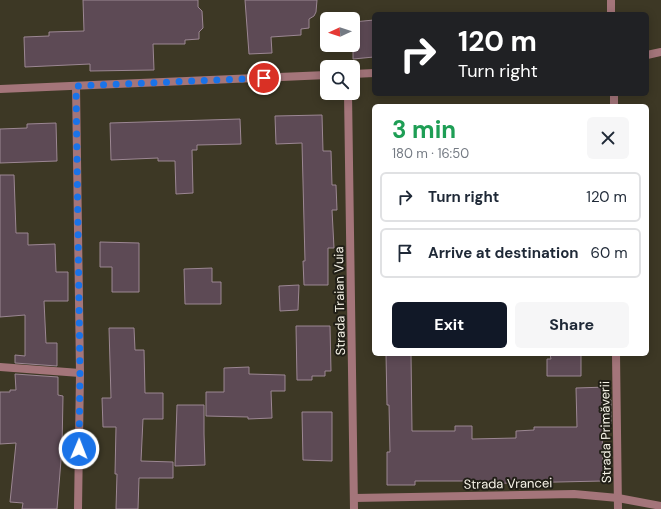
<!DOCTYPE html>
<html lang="en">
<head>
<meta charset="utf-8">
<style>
	:root { --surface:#fff; --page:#f6f6f7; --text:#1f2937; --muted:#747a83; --line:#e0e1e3; --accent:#111827 }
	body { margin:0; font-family:"DM Sans",sans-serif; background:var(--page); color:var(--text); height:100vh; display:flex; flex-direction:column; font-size:15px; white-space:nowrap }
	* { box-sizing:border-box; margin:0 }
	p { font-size:13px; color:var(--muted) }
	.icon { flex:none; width:22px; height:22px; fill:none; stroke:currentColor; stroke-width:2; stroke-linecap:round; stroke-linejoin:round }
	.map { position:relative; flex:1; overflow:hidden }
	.panel { position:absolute; left:372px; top:104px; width:277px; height:252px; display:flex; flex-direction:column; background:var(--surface); border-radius:6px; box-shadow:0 2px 10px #0003 }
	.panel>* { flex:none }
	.guide { position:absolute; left:372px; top:12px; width:277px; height:84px; border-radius:6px; box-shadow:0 2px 10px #0003; background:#202124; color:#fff; overflow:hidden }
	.needle { width:26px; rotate:267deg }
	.buttons { position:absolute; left:320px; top:12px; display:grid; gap:8px }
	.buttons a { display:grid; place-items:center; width:40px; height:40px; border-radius:6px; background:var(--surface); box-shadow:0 2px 10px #0003; font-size:20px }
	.pin { position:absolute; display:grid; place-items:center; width:34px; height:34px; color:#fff; margin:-17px; border:2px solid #fff; border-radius:50%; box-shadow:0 1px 4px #0007 }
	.me { position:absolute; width:44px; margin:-22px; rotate:1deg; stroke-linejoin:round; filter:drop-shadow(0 0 3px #0008) }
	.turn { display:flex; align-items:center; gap:14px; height:84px; padding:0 20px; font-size:18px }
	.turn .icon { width:52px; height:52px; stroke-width:2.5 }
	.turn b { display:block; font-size:28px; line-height:34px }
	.round { display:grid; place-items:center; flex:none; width:42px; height:42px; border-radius:6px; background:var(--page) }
	.headline { display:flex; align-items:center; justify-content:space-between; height:68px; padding:0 20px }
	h1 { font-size:24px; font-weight:700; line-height:30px; color:#1e9e55 }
	.cta { display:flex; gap:8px; margin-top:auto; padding:8px 20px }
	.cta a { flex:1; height:46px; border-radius:6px; background:var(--accent); color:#fff; font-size:16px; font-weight:700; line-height:46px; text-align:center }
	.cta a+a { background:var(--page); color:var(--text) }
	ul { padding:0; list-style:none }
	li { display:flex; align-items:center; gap:12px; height:50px; margin:0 8px 6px; padding:0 12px; border:2px solid var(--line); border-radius:6px }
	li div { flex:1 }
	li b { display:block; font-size:15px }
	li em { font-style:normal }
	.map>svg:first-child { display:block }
	.building { fill:#5d4a55; stroke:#9c8793 }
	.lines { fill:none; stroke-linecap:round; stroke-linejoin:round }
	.street { stroke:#a4757a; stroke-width:8 }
	.route { stroke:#1a73e8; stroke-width:7; stroke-dasharray:0 12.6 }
	.labels { text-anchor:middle; stroke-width:4; stroke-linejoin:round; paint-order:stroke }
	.street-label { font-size:13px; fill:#f7f4e8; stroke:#211f17 }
</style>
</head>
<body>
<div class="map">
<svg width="661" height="509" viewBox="0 0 661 509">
	<rect width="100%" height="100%" fill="#3d3825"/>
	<g class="building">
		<path d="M83 0H198V7L202 11 203 28 199 32V39L185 40V44H153L154 70 90 71V64L25 67 24 37 49 36V32L84 31Z"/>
		<path d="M245 0H317L316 12 314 16 309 19V28L301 29V35L271 37 272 53 249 54Z"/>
		<path d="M374 20V57L353 59V22Z"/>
		<path d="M322 115 323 151H331L332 185H336L337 210H332L334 248H328V285H304L303 261H305L302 143 276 144 275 116Z"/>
		<path d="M240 119 241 144 197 145V150H192L193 193 176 194 175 161H158V158L111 160 110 123Z"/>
		<path d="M56 123 57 161 0 163V129L27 128V124Z"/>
		<path d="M0 175H14L16 233H28V245L55 244 56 272H68V301H44L46 343H57V366L15 363V355L25 356V315L0 317Z"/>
		<path d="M100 242 139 243V292H112V267H100Z"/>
		<path d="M212 268V282H221V304H185L184 269Z"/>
		<path d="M299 285 298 310 280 311 279 286Z"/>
		<path d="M296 326H330L331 371H325V376H312V380H297Z"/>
		<path d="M109 328H134L135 350H144L145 393H163V419H143L141 461 173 462V478H139L138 509H116L117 474H115L116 427H103L102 398H111Z"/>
		<path d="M386 354H411L412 431H455V426H472V439L516 438V431L534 430V427H577L576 388 607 387V400H611V424L602 425 603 481 468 484V481H415V485H387V452H390L389 405H387Z"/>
		<path d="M550 354H581V376H547V359H551Z"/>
		<path d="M249 367V374L285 375V391H271L272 418 248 419V417L206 416V392H224V368Z"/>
		<path d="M15 374 58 377V395L63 396 62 448 57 509H22L23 503 10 502 16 443 0 444V392H10V390H16Z"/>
		<path d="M177 405H204V434L205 465 175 466Z"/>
		<path d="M302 412H332V461L303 460Z"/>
	</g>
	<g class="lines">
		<g class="street">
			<path d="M611 0V14"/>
			<path d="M647 55 661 52"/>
			<path d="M353 74 374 73"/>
			<path d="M76 86 80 373 78 509"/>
			<path d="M0 89 327 75"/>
			<path d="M348 93 354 509"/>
			<path d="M614 94V106"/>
			<path d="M616 354 618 509"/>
			<path d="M0 367 80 373"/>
			<path d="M354 498 574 494 618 498 661 506"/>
		</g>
	</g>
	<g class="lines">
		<path class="route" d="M79 449 80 373 76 86 264 78"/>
	</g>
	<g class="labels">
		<g class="street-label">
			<text transform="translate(339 301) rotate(-91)" y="5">Strada Traian Vuia</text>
			<text transform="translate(605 432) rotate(-91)" y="5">Strada Primăverii</text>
			<text transform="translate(508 483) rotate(-1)" y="5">Strada Vrancei</text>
		</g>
	</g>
</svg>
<div class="buttons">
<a><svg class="needle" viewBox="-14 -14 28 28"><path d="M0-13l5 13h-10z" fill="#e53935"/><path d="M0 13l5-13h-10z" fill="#747a83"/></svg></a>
<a><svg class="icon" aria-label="search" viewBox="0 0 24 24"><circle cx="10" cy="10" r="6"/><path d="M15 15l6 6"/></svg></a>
</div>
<div class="pin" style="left:264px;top:78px;background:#d93025"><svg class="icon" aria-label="arrive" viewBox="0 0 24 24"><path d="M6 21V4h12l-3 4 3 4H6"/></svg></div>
<svg class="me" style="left:79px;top:449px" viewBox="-20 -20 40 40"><circle r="17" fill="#1a73e8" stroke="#fff" stroke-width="3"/><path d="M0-11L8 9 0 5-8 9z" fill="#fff"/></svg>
<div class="guide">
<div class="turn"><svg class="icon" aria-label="right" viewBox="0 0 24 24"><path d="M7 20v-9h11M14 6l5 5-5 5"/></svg><div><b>120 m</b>Turn right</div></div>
</div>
<section class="panel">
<div class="headline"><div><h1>3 min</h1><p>180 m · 16:50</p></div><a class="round"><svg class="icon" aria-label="close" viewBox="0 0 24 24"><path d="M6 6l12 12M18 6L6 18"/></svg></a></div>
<ul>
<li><svg class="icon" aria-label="right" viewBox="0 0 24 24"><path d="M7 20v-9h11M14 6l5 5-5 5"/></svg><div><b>Turn right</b></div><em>120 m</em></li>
<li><svg class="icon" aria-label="arrive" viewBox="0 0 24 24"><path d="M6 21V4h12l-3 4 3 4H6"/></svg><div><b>Arrive at destination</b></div><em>60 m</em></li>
</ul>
<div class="cta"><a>Exit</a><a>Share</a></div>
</section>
</div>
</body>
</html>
